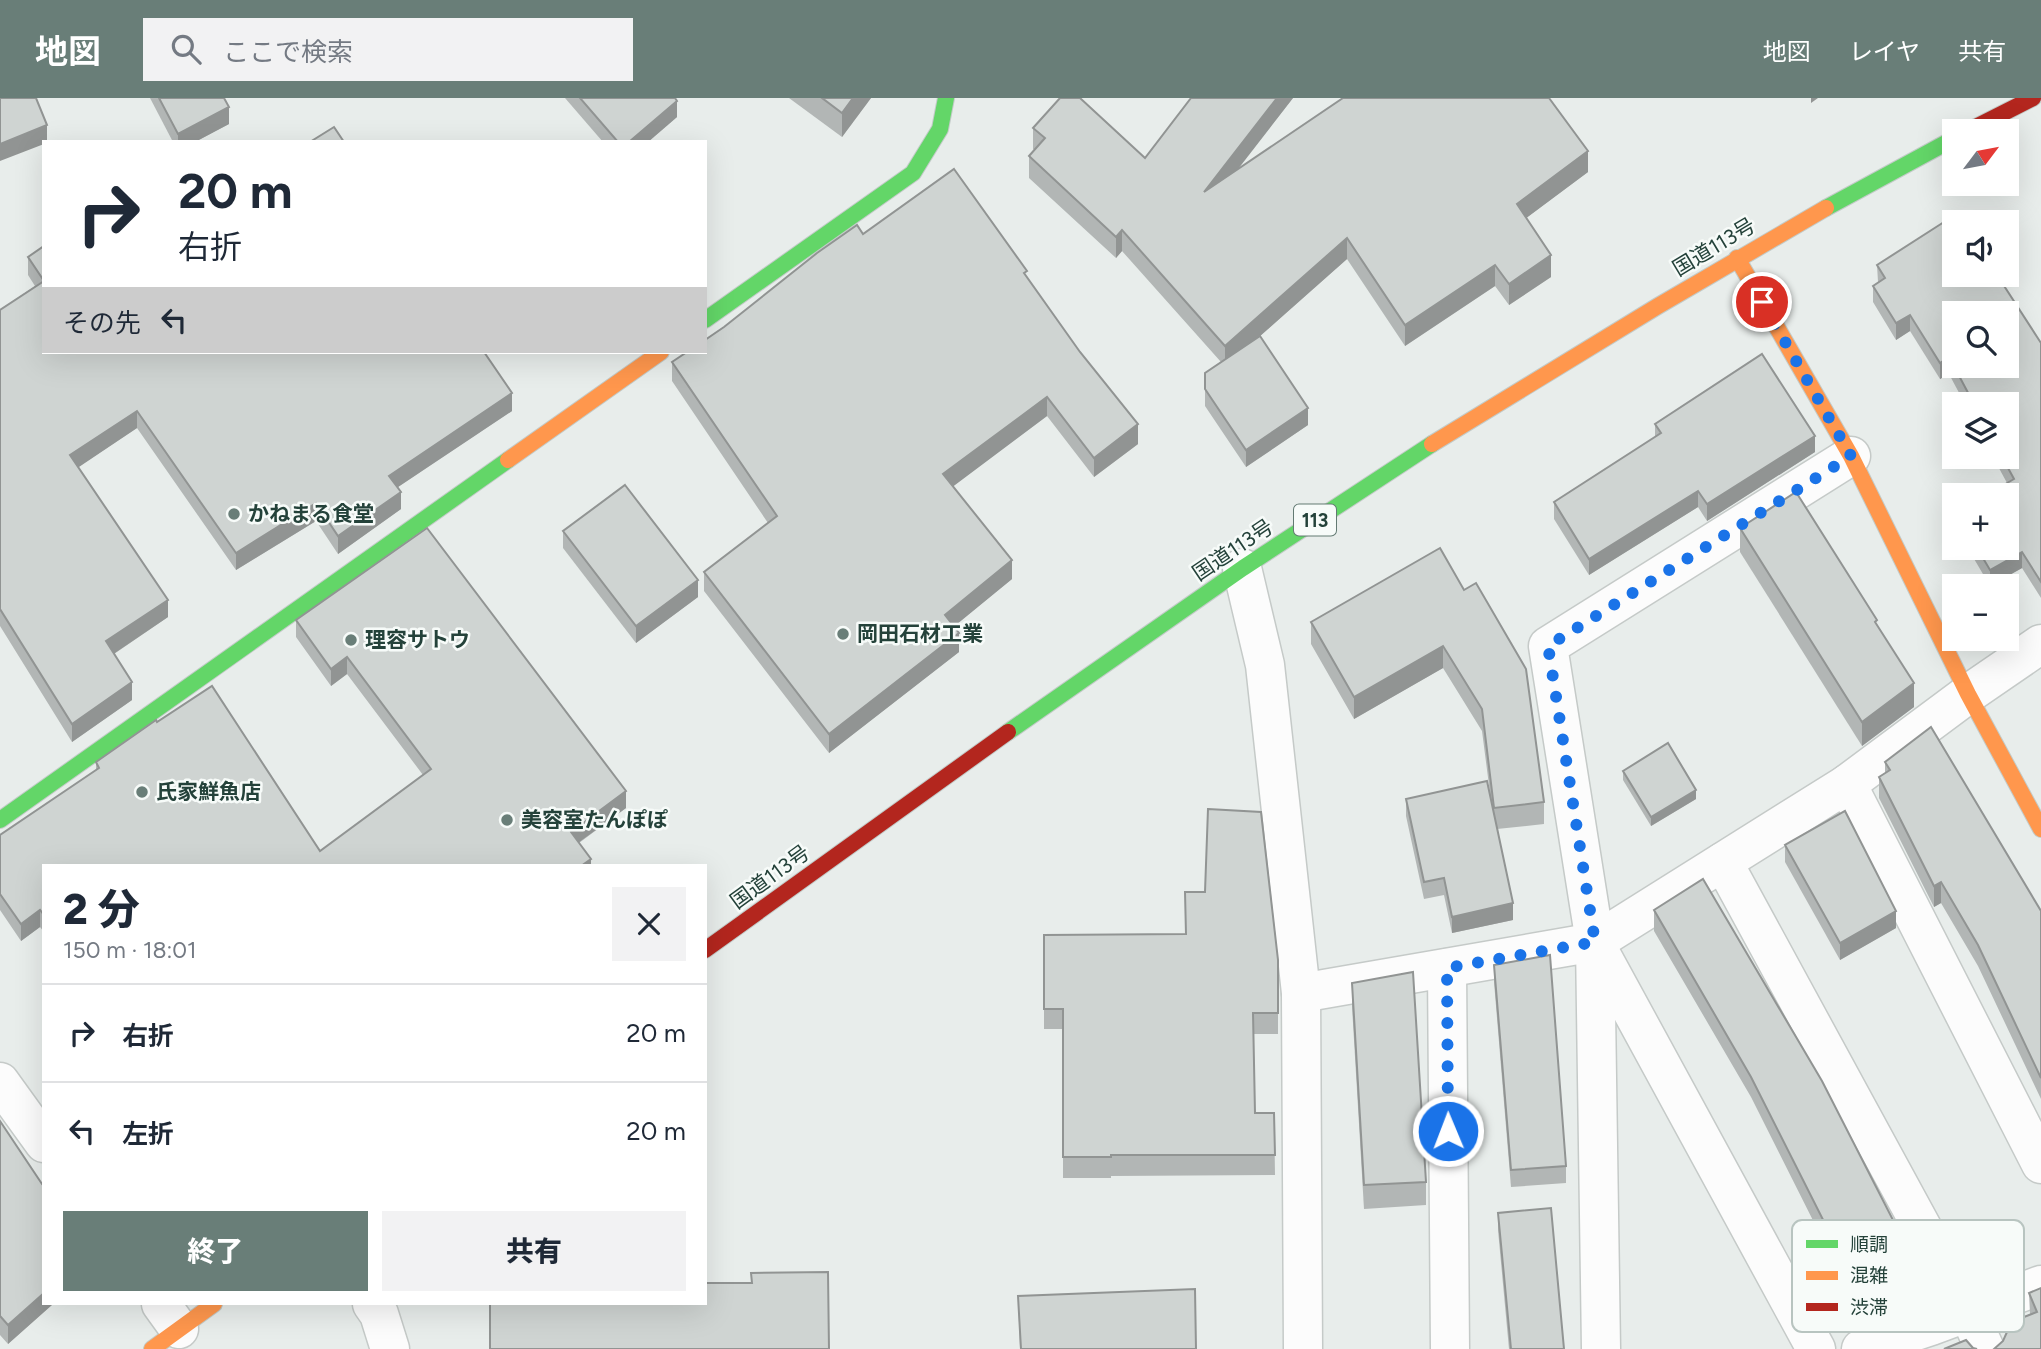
<!DOCTYPE html>
<html lang="ja">
<head>
<meta charset="utf-8">
<style>
	:root { --surface:#fff; --page:#f2f2f3; --text:#1f2937; --muted:#747a83; --line:#e0e1e3; --accent:#697e78 }
	body { margin:0; font-family:Figtree,"Noto Sans JP",sans-serif; background:var(--page); color:var(--text); height:100vh; display:flex; flex-direction:column; font-size:26px; white-space:nowrap }
	* { box-sizing:border-box; margin:0 }
	p { font-size:23px; color:var(--muted) }
	.icon { flex:none; width:38px; height:38px; fill:none; stroke:currentColor; stroke-width:2; stroke-linecap:round; stroke-linejoin:round }
	.map { position:relative; flex:1; overflow:hidden }
	.panel { position:absolute; left:42px; top:766px; width:665px; height:441px; display:flex; flex-direction:column; background:var(--surface); border-radius:0px; box-shadow:0 7px 28px #0002 }
	.panel>* { flex:none }
	.banner { position:absolute; left:42px; top:42px; width:665px; height:214px; border-radius:0px; box-shadow:0 7px 28px #0002; background:#fff; color:var(--text); overflow:hidden }
	.needle { width:46px; rotate:58deg }
	.tools { position:absolute; left:1942px; top:21px; display:grid; gap:14px }
	.tools a { display:grid; place-items:center; width:77px; height:77px; border-radius:0px; background:var(--surface); box-shadow:0 7px 28px #0002; font-size:35px }
	.pin { position:absolute; display:grid; place-items:center; width:60px; height:60px; color:#fff; margin:-30px; border:4px solid #fff; border-radius:50%; box-shadow:0 2px 7px #0007 }
	.me { position:absolute; width:77px; margin:-38px; rotate:359deg; stroke-linejoin:round; filter:drop-shadow(0 0 5px #0008) }
	.turn { display:flex; align-items:center; gap:24px; height:147px; padding:0 21px; font-size:32px }
	.turn .icon { width:91px; height:91px; stroke-width:2.5 }
	.turn b { display:block; font-size:49px; line-height:60px }
	.then { display:flex; align-items:center; height:66px; padding:0 21px; background:#0003; gap:14px; font-size:26px }
	.round { display:grid; place-items:center; flex:none; width:74px; height:74px; border-radius:0px; background:var(--page) }
	.headline { display:flex; align-items:center; justify-content:space-between; height:119px; padding:0 21px }
	h1 { font-size:42px; font-weight:800; line-height:52px }
	.cta { display:flex; gap:14px; margin-top:auto; padding:14px 21px }
	.cta a { flex:1; height:80px; border-radius:0px; background:var(--accent); color:#fff; font-size:28px; font-weight:800; line-height:80px; text-align:center }
	.cta a+a { background:var(--page); color:var(--text) }
	ul { padding:0; list-style:none }
	li { display:flex; align-items:center; gap:21px; height:98px; padding:0 21px; border-top:2px solid var(--line) }
	li div { flex:1 }
	li b { display:block; font-size:26px }
	li em { font-style:normal }
	header { display:flex; align-items:center; gap:42px; box-sizing:border-box; height:98px; padding:0 35px; background:var(--accent); color:#fff }
	header strong { font-size:33px }
	nav { display:flex; gap:38px; margin-inline-start:auto; font-size:24px }
	.search { width:490px; height:63px; background:var(--page); display:flex; align-items:center; gap:18px; box-sizing:border-box; padding:0 24px; border-radius:0px; color:var(--muted); font-size:26px }
	.map>svg:first-child { display:block }
	.lines { fill:none; stroke-linecap:round; stroke-linejoin:round }
	.street-casing { stroke:#c5cac8; stroke-width:41 }
	.fast-casing { stroke:#c3cbc8; stroke-width:18 }
	.slow-casing { stroke:#c3cbc8; stroke-width:18 }
	.jam-casing { stroke:#c3cbc8; stroke-width:18 }
	.street { stroke:#fcfcfc; stroke-width:38 }
	.fast { stroke:#63d668; stroke-width:16 }
	.slow { stroke:#ff974d; stroke-width:16 }
	.jam { stroke:#b3261e; stroke-width:16 }
	.wall { fill:#b2b6b5 }
	.shaded-wall { fill:#919493 }
	.building { fill:#cfd4d2; stroke:#919493; stroke-width:2; fill-rule:evenodd }
	.route { stroke:#1a73e8; stroke-width:12; stroke-dasharray:0 21.6 }
	.poi-dot { fill:#697e78; stroke:#f7fbf9; stroke-width:2.5 }
	.labels { text-anchor:middle; stroke-width:5; stroke-linejoin:round; paint-order:stroke }
	.shield { fill:#f7fbf9; stroke:#637a73; stroke-width:2 }
	.shield-label { font-size:19px; font-weight:bold; fill:#24423a }
	.street-label { font-size:21px; fill:#24423a; stroke:#f7fbf9 }
	.poi-label { font-size:21px; font-weight:bold; fill:#24423a; stroke:#f7fbf9; text-anchor:start }
	.key { fill:#f7fbf9; stroke:#b8c4c0; stroke-width:2 }
	.key-label { font-size:19px; fill:#24423a }
</style>
</head>
<body>
<header>
<strong>地図</strong>
<div class="search"><svg class="icon" aria-label="search" viewBox="0 0 24 24"><circle cx="10" cy="10" r="6"/><path d="M15 15l6 6"/></svg>ここで検索</div>
<nav><a>地図</a><a>レイヤ</a><a>共有</a></nav>
</header>
<div class="map">
<svg width="2041" height="1251" viewBox="0 0 2041 1251">
	<rect width="100%" height="100%" fill="#e8edeb"/>
	<g class="lines">
		<defs>
			<g id="street">
				<path d="M1242 470 1265 567 1301 895 1303 1251"/>
				<path d="M1847 686 2041 1066"/>
				<path d="M1723 764 1968 1214 1985 1251"/>
				<path d="M1597 849 1816 1251"/>
				<path d="M1447 870 1450 1251"/>
				<path d="M1301 895 1595 844 1847 686 1968 596 2041 546"/>
				<path d="M0 984 44 1045"/>
				<path d="M161 1206 179 1231"/>
				<path d="M372 1206 379 1216 390 1251"/>
				<path d="M1601 1251 1595 844 1548 548 1851 358"/>
				<path d="M1861 1251 1931 1228 2041 1187"/>
			</g>
			<g id="fast">
				<path d="M1826 110 1955 40"/>
				<path d="M705 222 913 75 940 31 946 0"/>
				<path d="M1008 634 1243 470 1432 346"/>
				<path d="M0 722 508 362"/>
			</g>
			<g id="slow">
				<path d="M1737 160 1851 358 1968 596 2041 731"/>
				<path d="M1432 346 1658 208 1826 110"/>
				<path d="M508 362 661 254"/>
				<path d="M152 1251 214 1206"/>
			</g>
			<g id="jam">
				<path d="M1968 33 2033 0"/>
				<path d="M705 852 1008 634"/>
			</g>
		</defs>
		<use href="#street" class="street-casing"/>
		<use href="#fast" class="fast-casing"/>
		<use href="#slow" class="slow-casing"/>
		<use href="#jam" class="jam-casing"/>
		<use href="#street" class="street"/>
		<use href="#fast" class="fast"/>
		<use href="#slow" class="slow"/>
		<use href="#jam" class="jam"/>
	</g>
	<g class="wall">
		<path d="M150 0H224L229 26 195 44H173Z"/>
		<path d="M565 0H675L677 19 648 44H603Z"/>
		<path d="M789 0H871L842 39Z"/>
		<path d="M1191 0H1293L1238 70 1588 74 1526 120 1551 179 1509 207 1495 188 1405 248 1347 161 1260 238 1308 327 1246 369 1205 308V275L1221 264 1122 153 1116 160 1029 80V58L1035 52 1033 51V30L1145 60Z"/>
		<path d="M863 136 1027 179 1138 346 1094 379 1047 318 953 388 1012 481 954 528 959 554 829 655 704 493V474L768 425 672 283V264Z"/>
		<path d="M28 159 512 313 398 389 401 411 338 456 316 423 236 472 137 330 78 369 168 519 114 556 132 602 72 644 0 528V212L35 188 28 177Z"/>
		<path d="M1877 167 2041 245V500L2022 470 1990 488 1970 454V450H2007L2008 415 2007 397H2002V388L2007 385 1993 359H2007V306H1965L1949 276 1940 281 1910 233 1896 242 1873 204V188L1878 184Z"/>
		<path d="M1655 326 1815 354 1707 423 1698 409 1589 477 1554 421V404L1655 339Z"/>
		<path d="M1740 430 1877 527 1914 609 1862 648 1740 454Z"/>
		<path d="M563 433 698 499 636 545 563 450Z"/>
		<path d="M1464 492 1544 704V726L1497 731 1513 822 1452 835 1444 797 1424 801 1406 718V701L1490 695 1482 633 1443 570 1354 621 1311 546V524Z"/>
		<path d="M296 522 626 710 579 745 591 768H44V834L40 829 21 843 0 812V737L96 672V664L157 624 320 753 423 677 347 576 331 588 296 539Z"/>
		<path d="M1885 664 2041 813V1001L1978 868 1941 805 1934 809 1879 700V679L1885 675Z"/>
		<path d="M1623 673 1696 701 1651 728 1623 682Z"/>
		<path d="M1785 747 1896 830 1840 862 1785 764Z"/>
		<path d="M1654 812 1917 1190 1861 1218 1751 999 1654 833Z"/>
		<path d="M1044 837 1278 862V936H1253L1255 1015H1274L1275 1077 1111 1078V1080H1063V931H1044Z"/>
		<path d="M1494 867 1566 1068V1085L1511 1089 1494 884Z"/>
		<path d="M1352 885 1426 1084V1107L1364 1111 1352 908Z"/>
		<path d="M0 1023 44 1206H53L8 1246 0 1237Z"/>
		<path d="M1498 1115 1564 1251H1509L1498 1132Z"/>
		<path d="M2041 1190V1251L2003 1243 2006 1237V1226L2030 1216 2029 1195Z"/>
		<path d="M1018 1198 1196 1251H1020Z"/>
	</g>
	<g class="shaded-wall">
		<path d="M853 0H871L842 39V15Z"/>
		<path d="M1277 0H1293L1204 115V94Z"/>
		<path d="M1811 0H1818L1811 5Z"/>
		<path d="M677 3V19L648 44H629Z"/>
		<path d="M229 9V26L195 44H178V36Z"/>
		<path d="M47 27V44H44V46L0 63V46Z"/>
		<path d="M1588 53V74L1517 127V106Z"/>
		<path d="M1122 132V153L1116 160V139Z"/>
		<path d="M1347 140V161L1225 269V248Z"/>
		<path d="M1551 157V179L1509 207V186Z"/>
		<path d="M1495 167V188L1405 248V227Z"/>
		<path d="M1910 217V233L1896 242V225Z"/>
		<path d="M1949 259V276L1940 281V265Z"/>
		<path d="M512 295V313L389 395V378Z"/>
		<path d="M1047 299V318L943 396V376Z"/>
		<path d="M1308 310V327L1246 369V352Z"/>
		<path d="M137 313V330L70 375V357Z"/>
		<path d="M1138 326V346L1094 379V360Z"/>
		<path d="M1815 338V354L1707 423V406Z"/>
		<path d="M1698 393V409L1589 477V461Z"/>
		<path d="M401 394V411L338 456V438Z"/>
		<path d="M316 405V423L236 472V455Z"/>
		<path d="M2022 454V470L1990 488V472Z"/>
		<path d="M1012 462V481L945 536V517Z"/>
		<path d="M698 482V499L636 545V528Z"/>
		<path d="M168 502V519L106 561V543Z"/>
		<path d="M959 535V554L829 655V636Z"/>
		<path d="M1443 548V570L1354 621V599Z"/>
		<path d="M347 559V576L331 588V571Z"/>
		<path d="M132 584V602L72 644V626Z"/>
		<path d="M1914 585V609L1862 648V624Z"/>
		<path d="M1696 692V701L1651 728V719Z"/>
		<path d="M626 693V710L571 750V734Z"/>
		<path d="M591 761V768H581Z"/>
		<path d="M1941 784V805L1934 809V788Z"/>
		<path d="M1513 805V822L1452 835V819Z"/>
		<path d="M40 812V829L21 843V826Z"/>
		<path d="M1896 813V830L1840 862V845Z"/>
		<path d="M1917 1169V1190L1861 1218V1197Z"/>
		<path d="M44 1195V1206H53L8 1246V1227Z"/>
	</g>
	<g class="building">
		<path d="M0 0H36L47 27 0 46Z"/>
		<path d="M159 0H224L229 9 178 36Z"/>
		<path d="M580 0H675L677 3 629 44H618Z"/>
		<path d="M822 0H853L842 15Z"/>
		<path d="M1060 0H1080L1145 60 1191 0H1277L1204 94 1343 0H1549L1588 53 1517 106 1551 157 1509 186 1495 167 1405 227 1347 140 1225 248 1122 132 1116 139 1029 58 1045 40 1033 30Z"/>
		<path d="M334 29 344 44H310Z"/>
		<path d="M954 71 1027 173 1024 175 1080 254 1138 326 1094 360 1047 299 943 376 1012 462 945 517 959 535 829 636 704 474 777 418 672 264 687 254H705V242L724 229 817 155 857 127 863 136Z"/>
		<path d="M1958 115 1964 124H1955V177H1997L2041 245V484L2022 454 1990 472 1977 450H2007V415L2016 410 2002 388 2014 381 2002 359H2007V306H1974L1949 259 1940 265 1910 217 1896 225 1873 188 1885 180 1877 167ZM1955 215H2007V268H1955Z"/>
		<path d="M44 148V254H484L512 295 389 378 401 394 338 438 316 405 236 455 137 313 70 357 168 502 106 543 132 584 72 626 0 511V212L44 183 28 159Z"/>
		<path d="M1260 238 1308 310 1246 352 1205 291V275Z"/>
		<path d="M1762 256 1815 338 1707 406 1698 393 1589 461 1554 404 1661 335 1655 326Z"/>
		<path d="M625 387 698 482 636 528 563 433Z"/>
		<path d="M1796 394 1877 522 1875 524 1914 585 1862 624 1740 430Z"/>
		<path d="M427 430 626 693 571 734 591 761 581 768H44V817L40 812 21 826 0 796V737L99 670 96 664 156 622 157 624 212 588 320 753 431 671 347 559 331 571 296 522Z"/>
		<path d="M1440 450 1464 492 1476 485 1526 571 1544 704 1494 710 1482 611 1443 548 1354 599 1311 524Z"/>
		<path d="M1931 629 2041 813V980L1978 847 1941 784 1934 788 1879 679 1890 672 1885 664Z"/>
		<path d="M1668 645 1696 692 1651 719 1623 673Z"/>
		<path d="M1487 683 1513 805 1452 819 1444 780 1424 784 1406 701Z"/>
		<path d="M1208 711 1261 714 1278 862V915H1253L1255 1015H1274L1275 1057H1111V1059H1063V911H1044V837L1186 836 1185 794H1205Z"/>
		<path d="M1845 713 1896 813 1840 845 1785 747Z"/>
		<path d="M1703 781 1822 983 1917 1169 1861 1197 1751 979 1654 812Z"/>
		<path d="M1550 857 1566 1068 1511 1072 1494 867Z"/>
		<path d="M1413 874 1426 1084 1364 1087 1352 885Z"/>
		<path d="M0 1023 42 1086 44 1085V1195L8 1227 0 1218Z"/>
		<path d="M1551 1110 1564 1251H1511L1498 1115Z"/>
		<path d="M828 1174 829 1251H490V1206H705V1185H752L751 1175Z"/>
		<path d="M2041 1190V1251H1994L2003 1243 2007 1234 2006 1226 2037 1214 2029 1195Z"/>
		<path d="M1195 1191 1196 1251H1021L1018 1198Z"/>
		<path d="M1966 1242 1973 1250 1977 1251H1944Z"/>
	</g>
	<g class="lines">
		<path class="route" d="M1448 1033 1447 870 1595 844 1548 548 1851 358 1762 204"/>
	</g>
	<g class="poi-dot">
		<circle cx="234" cy="416" r="7"/>
		<circle cx="843" cy="536" r="7"/>
		<circle cx="351" cy="542" r="7"/>
		<circle cx="142" cy="694" r="7"/>
		<circle cx="507" cy="722" r="7"/>
	</g>
	<g class="labels">
		<rect class="shield" x="1294" y="406.5" width="42" height="31" rx="5"/>
		<g class="shield-label">
			<text x="1315" y="429">113</text>
		</g>
		<g class="street-label">
			<text transform="translate(1714 149) rotate(-31)" y="7">国道113号</text>
			<text transform="translate(1233 452) rotate(-34)" y="7">国道113号</text>
			<text transform="translate(770 779) rotate(-36)" y="7">国道113号</text>
		</g>
		<g class="poi-label">
			<text x="248" y="423">かねまる食堂</text>
			<text x="857" y="543">岡田石材工業</text>
			<text x="365" y="549">理容サトウ</text>
			<text x="156" y="701">氏家鮮魚店</text>
			<text x="521" y="729">美容室たんぽぽ</text>
		</g>
	</g>
	<rect x="1792" y="1122" width="232" height="112" rx="10" class="key"/>
	<rect x="1806" y="1142" width="32" height="8" fill="#63d668"/>
	<rect x="1806" y="1173" width="32" height="9" fill="#ff974d"/>
	<rect x="1806" y="1205" width="32" height="8" fill="#b3261e"/>
	<g class="key-label">
		<text x="1850" y="1153">順調</text>
		<text x="1850" y="1184">混雑</text>
		<text x="1850" y="1216">渋滞</text>
	</g>
</svg>
<div class="tools">
<a><svg class="needle" viewBox="-14 -14 28 28"><path d="M0-13l5 13h-10z" fill="#e53935"/><path d="M0 13l5-13h-10z" fill="#747a83"/></svg></a>
<a><svg class="icon" aria-label="sound" viewBox="0 0 24 24"><path d="M4 9h4l5-4v14l-5-4H4zM17 9q2 3 0 6"/></svg></a>
<a><svg class="icon" aria-label="search" viewBox="0 0 24 24"><circle cx="10" cy="10" r="6"/><path d="M15 15l6 6"/></svg></a>
<a><svg class="icon" aria-label="layers" viewBox="0 0 24 24"><path d="M12 4l9 5-9 5-9-5zM3 14l9 5 9-5"/></svg></a>
<a>+</a>
<a>−</a>
</div>
<div class="pin" style="left:1762px;top:204px;background:#d93025"><svg class="icon" aria-label="arrive" viewBox="0 0 24 24"><path d="M6 21V4h12l-3 4 3 4H6"/></svg></div>
<svg class="me" style="left:1448px;top:1033px" viewBox="-20 -20 40 40"><circle r="17" fill="#1a73e8" stroke="#fff" stroke-width="3"/><path d="M0-11L8 9 0 5-8 9z" fill="#fff"/></svg>
<div class="banner">
<div class="turn"><svg class="icon" aria-label="right" viewBox="0 0 24 24"><path d="M7 20v-9h11M14 6l5 5-5 5"/></svg><div><b>20 m</b>右折</div></div>
<div class="then">その先<svg class="icon" aria-label="left" viewBox="0 0 24 24"><path d="M17 20v-9H6M10 6l-5 5 5 5"/></svg></div>
</div>
<section class="panel">
<div class="headline"><div><h1>2 分</h1><p>150 m · 18:01</p></div><a class="round"><svg class="icon" aria-label="close" viewBox="0 0 24 24"><path d="M6 6l12 12M18 6L6 18"/></svg></a></div>
<ul>
<li><svg class="icon" aria-label="right" viewBox="0 0 24 24"><path d="M7 20v-9h11M14 6l5 5-5 5"/></svg><div><b>右折</b></div><em>20 m</em></li>
<li><svg class="icon" aria-label="left" viewBox="0 0 24 24"><path d="M17 20v-9H6M10 6l-5 5 5 5"/></svg><div><b>左折</b></div><em>20 m</em></li>
</ul>
<div class="cta"><a>終了</a><a>共有</a></div>
</section>
</div>
</body>
</html>
